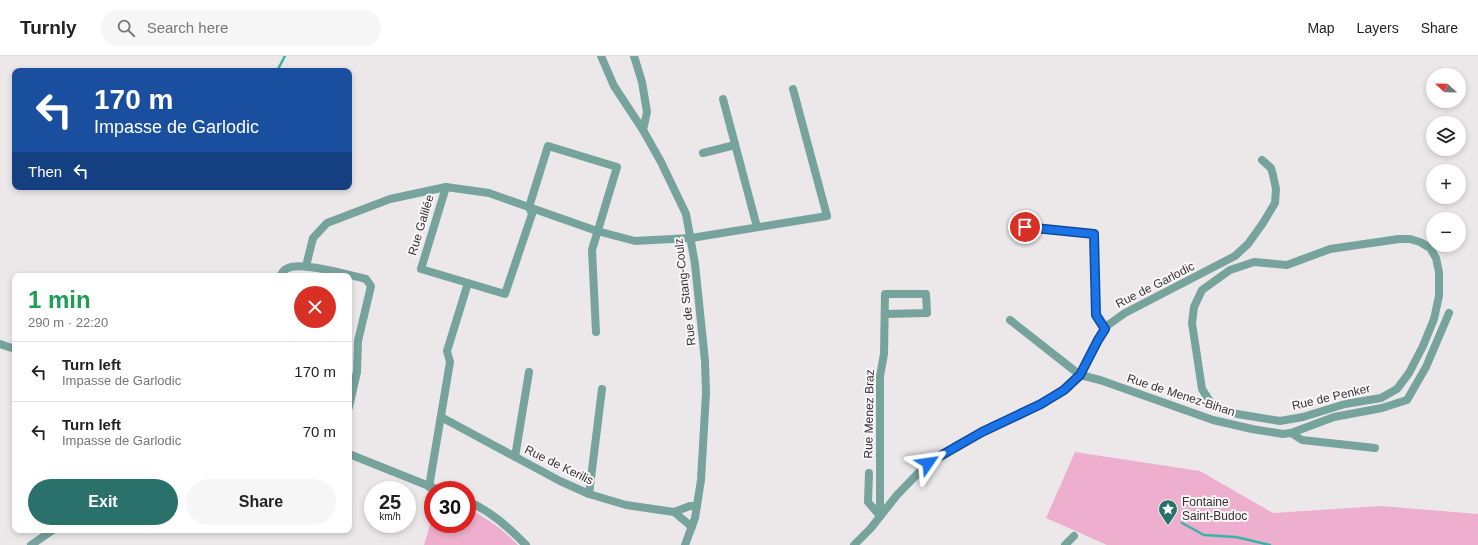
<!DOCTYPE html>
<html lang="en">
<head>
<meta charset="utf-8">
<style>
	:root { --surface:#fff; --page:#f6f6f6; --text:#222; --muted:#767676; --line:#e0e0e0; --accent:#29716a }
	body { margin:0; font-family:Helvetica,sans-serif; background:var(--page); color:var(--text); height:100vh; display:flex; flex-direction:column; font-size:15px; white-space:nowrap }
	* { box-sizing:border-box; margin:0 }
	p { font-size:13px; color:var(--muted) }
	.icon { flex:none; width:22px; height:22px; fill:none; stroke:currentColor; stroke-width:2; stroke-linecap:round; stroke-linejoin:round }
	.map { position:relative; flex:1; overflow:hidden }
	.details { position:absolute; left:12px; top:217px; width:340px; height:260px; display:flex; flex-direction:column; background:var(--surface); border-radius:8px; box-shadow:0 2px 6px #0003 }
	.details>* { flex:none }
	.top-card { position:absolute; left:12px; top:12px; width:340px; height:122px; border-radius:8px; box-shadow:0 2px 6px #0003; background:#1a4fa0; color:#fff; overflow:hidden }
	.needle { width:26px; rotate:292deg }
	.tools { position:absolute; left:1426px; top:12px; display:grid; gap:8px }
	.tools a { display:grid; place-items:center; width:40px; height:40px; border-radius:50%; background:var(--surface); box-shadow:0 2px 6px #0003; font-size:20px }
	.speed { position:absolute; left:364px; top:425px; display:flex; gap:8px; font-size:20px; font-weight:700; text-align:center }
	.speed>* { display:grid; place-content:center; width:52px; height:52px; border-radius:50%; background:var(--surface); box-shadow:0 2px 6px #0003; line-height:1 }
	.speed small { font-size:10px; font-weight:400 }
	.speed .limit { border:6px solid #d22; background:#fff; color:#111 }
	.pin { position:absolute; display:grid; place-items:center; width:34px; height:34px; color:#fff; margin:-17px; border:2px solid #fff; border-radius:50%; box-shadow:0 1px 4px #0007 }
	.me { position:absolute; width:44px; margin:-22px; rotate:58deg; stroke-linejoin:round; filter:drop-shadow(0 0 3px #0008) }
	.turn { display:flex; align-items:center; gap:14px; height:84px; padding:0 16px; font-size:18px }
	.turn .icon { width:52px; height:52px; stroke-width:2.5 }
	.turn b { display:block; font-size:28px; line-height:34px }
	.then { display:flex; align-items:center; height:38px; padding:0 16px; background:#0003; gap:8px; font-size:15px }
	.round { display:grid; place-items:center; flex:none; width:42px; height:42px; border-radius:21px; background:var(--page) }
	.headline { display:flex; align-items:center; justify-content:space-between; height:68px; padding:0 16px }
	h1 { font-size:24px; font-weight:600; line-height:30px; color:#1e9e55 }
	.cta { display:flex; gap:8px; margin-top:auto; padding:8px 16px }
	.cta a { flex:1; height:46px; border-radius:24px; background:var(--accent); color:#fff; font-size:16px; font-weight:600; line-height:46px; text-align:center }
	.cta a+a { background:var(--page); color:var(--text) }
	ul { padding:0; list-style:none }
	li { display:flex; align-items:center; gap:12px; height:60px; padding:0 16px; border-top:1px solid var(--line) }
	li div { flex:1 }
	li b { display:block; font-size:15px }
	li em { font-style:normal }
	header { display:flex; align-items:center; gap:24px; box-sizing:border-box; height:56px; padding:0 20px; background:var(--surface); border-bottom:1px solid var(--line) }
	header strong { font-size:19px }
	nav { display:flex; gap:22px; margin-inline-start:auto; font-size:14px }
	.search { width:280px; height:36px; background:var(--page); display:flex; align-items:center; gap:10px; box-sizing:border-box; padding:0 14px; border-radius:22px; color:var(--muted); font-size:15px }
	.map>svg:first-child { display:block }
	.green { fill:#edafcd }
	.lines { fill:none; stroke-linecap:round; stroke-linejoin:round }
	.stream { stroke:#38b3a8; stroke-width:2.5 }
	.minor { stroke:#77a39d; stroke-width:8 }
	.route-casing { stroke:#114b97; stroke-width:10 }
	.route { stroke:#1a73e8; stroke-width:7 }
	.labels { text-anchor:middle; stroke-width:4; stroke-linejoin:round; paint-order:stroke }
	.street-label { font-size:12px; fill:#353334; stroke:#faf5f7 }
	.poi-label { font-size:12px; fill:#353334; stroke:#faf5f7; text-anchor:start }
</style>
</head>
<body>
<header>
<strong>Turnly</strong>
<div class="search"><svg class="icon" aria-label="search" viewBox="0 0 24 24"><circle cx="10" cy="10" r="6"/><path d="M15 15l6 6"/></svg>Search here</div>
<nav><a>Map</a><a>Layers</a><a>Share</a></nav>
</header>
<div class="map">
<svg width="1478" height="489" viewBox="0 0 1478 489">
	<rect width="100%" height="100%" fill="#ece8ea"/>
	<g class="green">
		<path d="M1075 396 1200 415 1273 457 1381 450 1478 458V489H1107L1046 462Z"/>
		<path d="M467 453C487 461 503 474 518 489H424L433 459V468H467Z"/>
	</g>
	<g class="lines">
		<g class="stream">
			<path d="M277 15 285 0"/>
			<path d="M1182 467 1204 479 1236 481 1270 489"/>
		</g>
		<g class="minor">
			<path d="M601 0 614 30 643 74 661 106 686 158 695 208 705 305 706 337 701 424 695 462 685 489"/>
			<path d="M634 0 642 26 647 56 643 74"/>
			<path d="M723 43 757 171"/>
			<path d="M703 97 735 89"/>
			<path d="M446 131 421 213 505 238 532 158 529 151 548 90 617 111 592 194 596 276"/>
			<path d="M1025 171 1094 178 1096 259 1105 273"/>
			<path d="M1399 183H1410L1420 186 1430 192 1436 202 1439 216V240L1434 263 1423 290 1409 317 1397 333 1381 342 1345 348 1303 361 1280 365 1237 358 1222 353 1211 347 1202 333 1192 267 1194 251 1202 234 1230 214 1254 206 1287 209 1330 193Z"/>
			<path d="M306 210 313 182 327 167 390 143 446 131 489 137 597 175 635 185 691 182 827 160 793 33"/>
			<path d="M280 220C282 218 283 214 286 213 299 204 349 219 366 223L371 230 358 285 357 316 349 351"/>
			<path d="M1010 264 1080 319 1100 324 1213 364 1252 373 1283 378 1291 377 1334 361 1382 352 1407 344 1426 311 1449 257"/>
			<path d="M0 288 15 293"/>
			<path d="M441 361 560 425 589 438 626 449 674 456 690 450H697"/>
			<path d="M1291 377 1302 384 1375 392"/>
			<path d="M349 398 439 434"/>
			<path d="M515 401 529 316"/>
			<path d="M869 417 868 446 880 460"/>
			<path d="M429 431 450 306 447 295 468 227"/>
			<path d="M589 438 602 333"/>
			<path d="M467 445C491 455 508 471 526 489"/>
			<path d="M674 456 692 471"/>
			<path d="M880 460V320L884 298 885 238H926L927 257 885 258"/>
			<path d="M31 489 53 474"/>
			<path d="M854 489 871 472 897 439 928 407 959 388 993 370 1041 348 1064 334 1080 319 1098 284 1108 269 1125 257 1235 200 1248 188 1263 167 1275 147 1276 133 1273 119 1271 112 1262 104"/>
			<path d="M1065 489 1074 480"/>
		</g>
	</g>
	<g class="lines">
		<defs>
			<path id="route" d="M928 407 982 376 1041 348 1064 334 1080 319 1098 284 1105 273 1096 259 1094 178 1025 171"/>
		</defs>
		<use href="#route" class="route-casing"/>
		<use href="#route" class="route"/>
	</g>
	<defs>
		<symbol id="sight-pin" viewBox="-11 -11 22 30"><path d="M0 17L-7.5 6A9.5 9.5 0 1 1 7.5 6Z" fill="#29716a" stroke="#faf5f7"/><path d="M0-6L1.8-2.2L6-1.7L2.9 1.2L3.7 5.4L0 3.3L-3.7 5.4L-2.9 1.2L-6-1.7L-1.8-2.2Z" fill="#fff"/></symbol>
	</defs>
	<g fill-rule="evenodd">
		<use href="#sight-pin" x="1157" y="442" width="22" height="30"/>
	</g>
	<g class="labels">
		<g class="street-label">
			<text transform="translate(421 169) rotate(-73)" y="4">Rue Galilée</text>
			<text transform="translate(1155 229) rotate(-27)" y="4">Rue de Garlodic</text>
			<text transform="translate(685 236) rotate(-97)" y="4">Rue de Stang-Coulz</text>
			<text transform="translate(1181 339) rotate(18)" y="4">Rue de Menez-Bihan</text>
			<text transform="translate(1331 341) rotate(-13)" y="4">Rue de Penker</text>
			<text transform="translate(869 358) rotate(-89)" y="4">Rue Menez Braz</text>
			<text transform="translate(559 409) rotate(26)" y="4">Rue de Kerilis</text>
		</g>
		<g class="poi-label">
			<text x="1182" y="450">Fontaine<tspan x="1182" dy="14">Saint-Budoc</tspan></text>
		</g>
	</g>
</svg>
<div class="tools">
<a><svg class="needle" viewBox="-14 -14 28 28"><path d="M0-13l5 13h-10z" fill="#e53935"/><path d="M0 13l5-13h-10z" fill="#767676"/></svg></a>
<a><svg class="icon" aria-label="layers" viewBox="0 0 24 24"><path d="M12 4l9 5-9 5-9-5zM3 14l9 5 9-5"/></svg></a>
<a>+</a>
<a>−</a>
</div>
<div class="speed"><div>25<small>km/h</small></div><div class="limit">30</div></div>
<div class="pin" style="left:1025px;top:171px;background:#d93025"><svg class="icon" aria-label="arrive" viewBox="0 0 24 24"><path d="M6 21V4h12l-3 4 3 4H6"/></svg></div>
<svg class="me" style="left:928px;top:407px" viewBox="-20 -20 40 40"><path d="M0-17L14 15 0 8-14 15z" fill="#1a73e8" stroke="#fff" stroke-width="4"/></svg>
<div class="top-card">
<div class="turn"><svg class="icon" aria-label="left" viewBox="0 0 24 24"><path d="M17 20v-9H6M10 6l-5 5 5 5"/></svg><div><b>170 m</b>Impasse de Garlodic</div></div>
<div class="then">Then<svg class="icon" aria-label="left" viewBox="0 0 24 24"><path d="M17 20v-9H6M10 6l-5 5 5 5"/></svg></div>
</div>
<section class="details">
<div class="headline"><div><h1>1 min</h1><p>290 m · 22:20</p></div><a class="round" style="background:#d93025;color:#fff"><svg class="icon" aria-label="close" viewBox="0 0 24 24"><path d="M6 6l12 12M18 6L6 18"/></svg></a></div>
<ul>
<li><svg class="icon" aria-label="left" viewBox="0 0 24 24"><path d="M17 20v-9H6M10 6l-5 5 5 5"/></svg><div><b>Turn left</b><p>Impasse de Garlodic</p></div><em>170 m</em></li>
<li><svg class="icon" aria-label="left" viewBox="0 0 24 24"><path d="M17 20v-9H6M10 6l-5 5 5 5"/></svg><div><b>Turn left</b><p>Impasse de Garlodic</p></div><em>70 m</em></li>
</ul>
<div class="cta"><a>Exit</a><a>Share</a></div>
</section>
</div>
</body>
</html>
